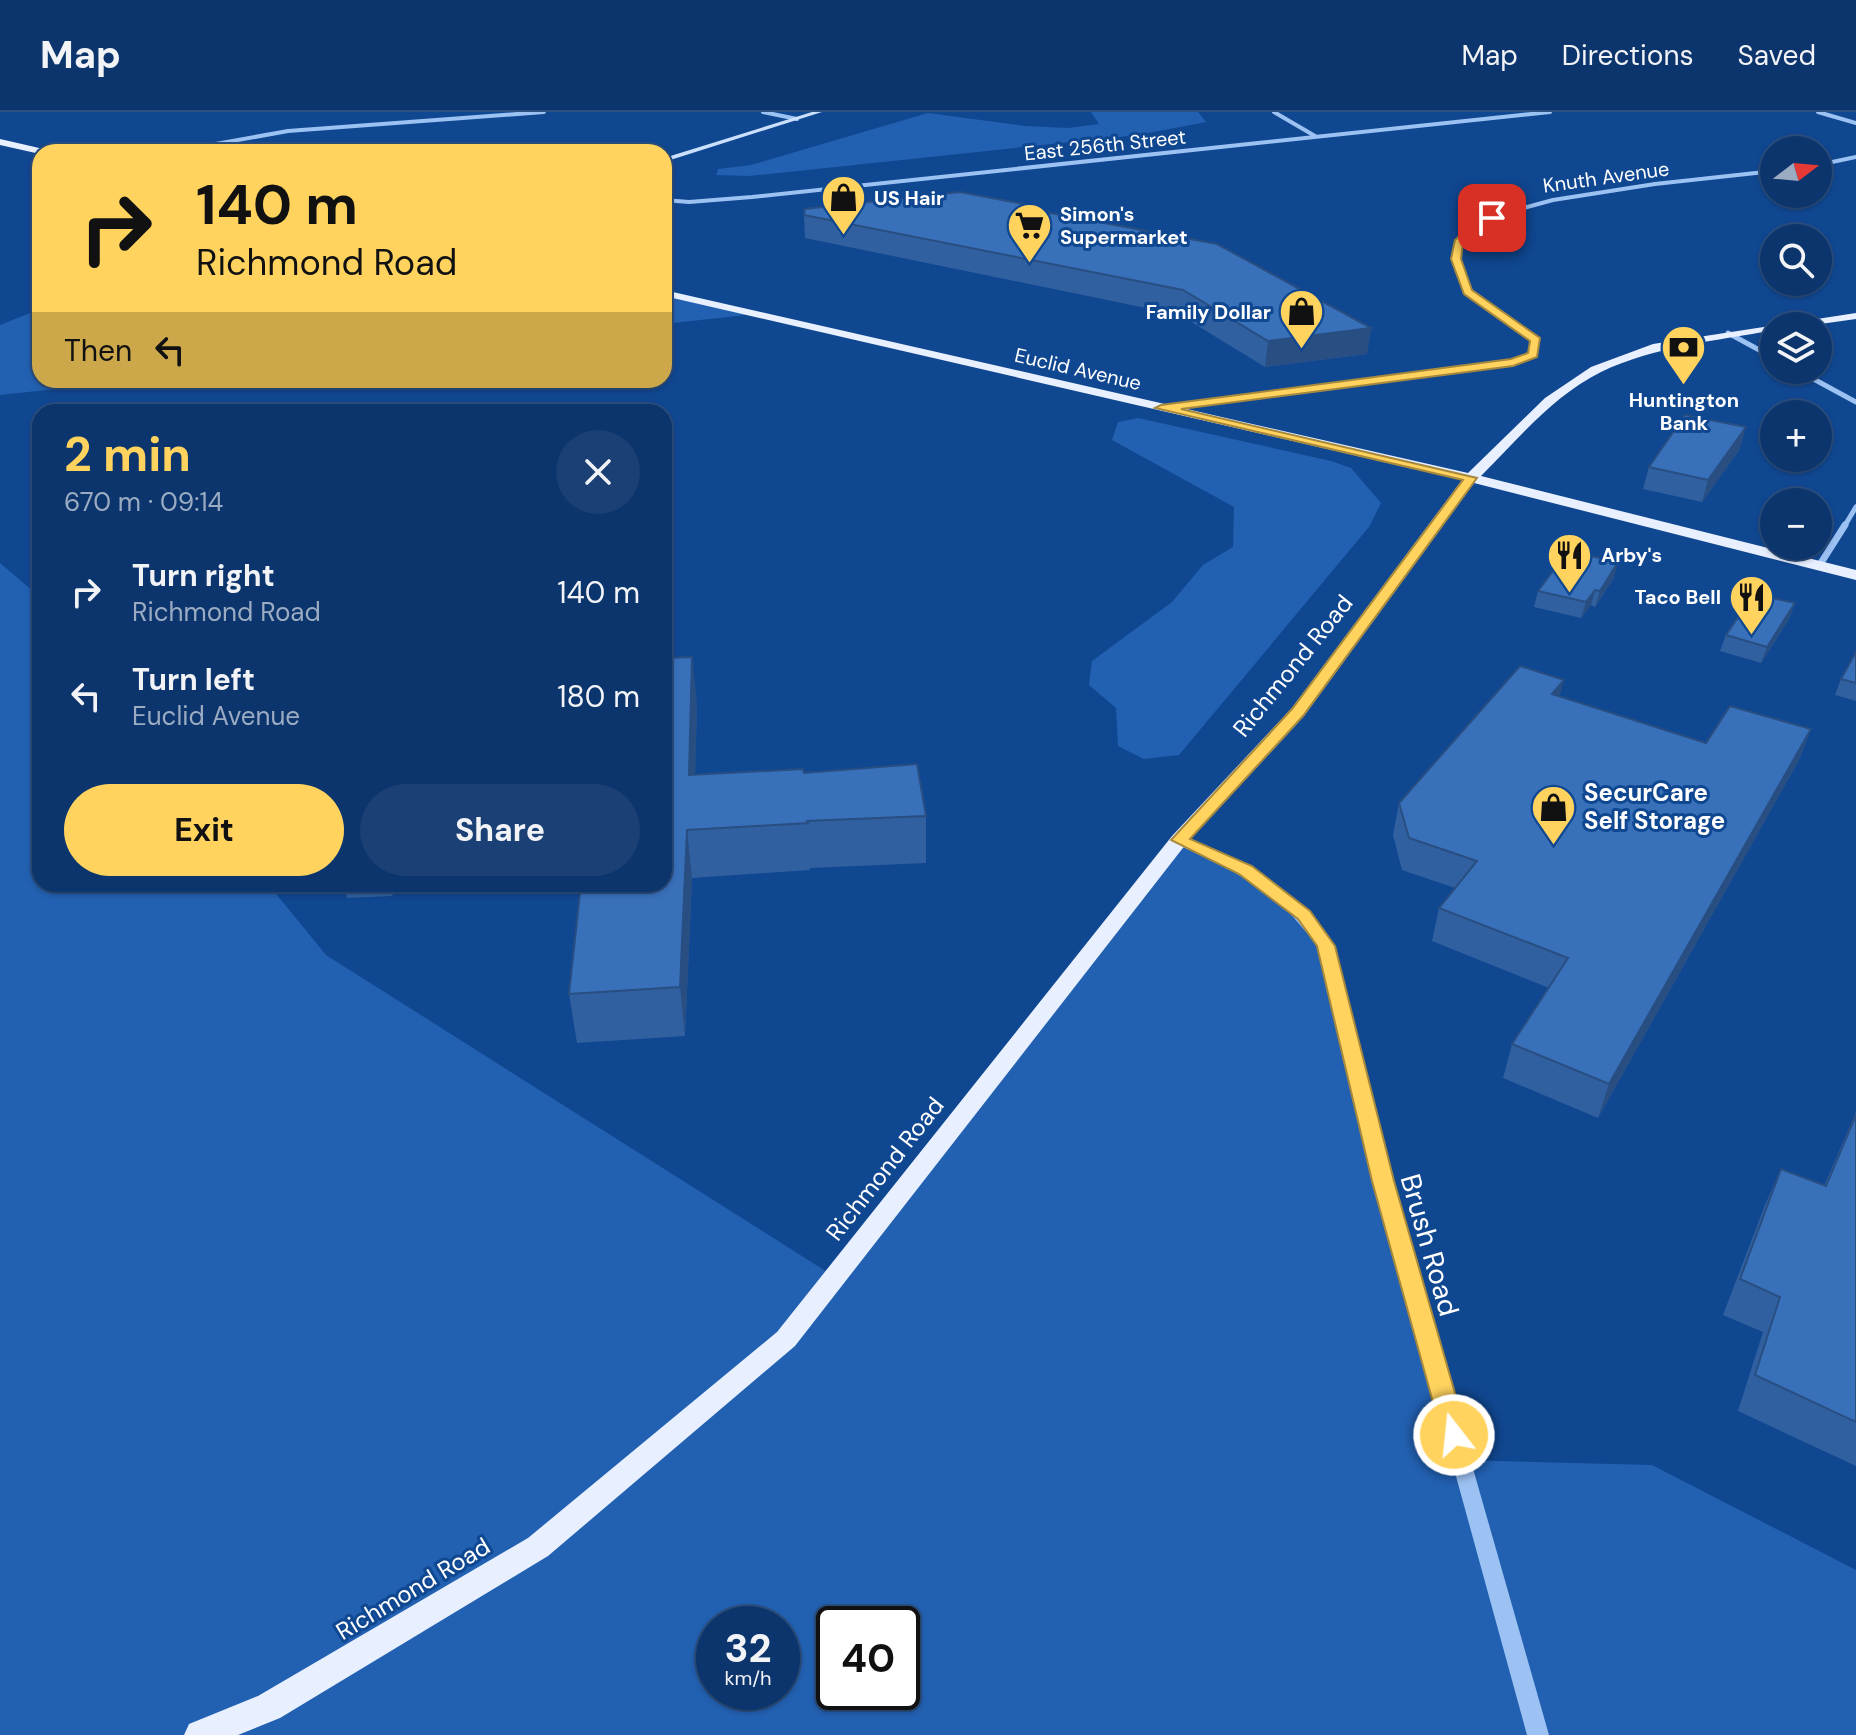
<!DOCTYPE html>
<html lang="en">
<head>
<meta charset="utf-8">
<style>
	:root { --surface:#0c356d; --page:#1a4075; --text:#f1f3f6; --muted:#9aabc2; --line:#2c5080; --accent:#ffd35e }
	body { margin:0; font-family:"DM Sans",sans-serif; background:var(--page); color:var(--text); height:100vh; display:flex; flex-direction:column; font-size:30px; white-space:nowrap }
	* { box-sizing:border-box; margin:0 }
	p { font-size:26px; color:var(--muted) }
	.icon { flex:none; width:44px; height:44px; fill:none; stroke:currentColor; stroke-width:2; stroke-linecap:round; stroke-linejoin:round }
	.map { position:relative; flex:1; overflow:hidden }
	.drawer { position:absolute; left:32px; top:292px; width:640px; height:488px; display:flex; flex-direction:column; background:var(--surface); border-radius:24px; box-shadow:0 2px 6px #0004,0 0 0 2px var(--line) }
	.drawer>* { flex:none }
	.top-card { position:absolute; left:32px; top:32px; width:640px; height:244px; border-radius:24px; box-shadow:0 2px 6px #0004,0 0 0 2px var(--line); background:#ffd35e; color:#111; overflow:hidden }
	.needle { width:52px; rotate:74deg }
	.controls { position:absolute; left:1760px; top:24px; display:grid; gap:16px }
	.controls a { display:grid; place-items:center; width:72px; height:72px; border-radius:50%; background:var(--surface); box-shadow:0 2px 6px #0004,0 0 0 2px var(--line); font-size:40px }
	.speed { position:absolute; left:696px; top:1494px; display:flex; gap:16px; font-size:40px; font-weight:700; text-align:center }
	.speed>* { display:grid; place-content:center; width:104px; height:104px; border-radius:50%; background:var(--surface); box-shadow:0 2px 6px #0004,0 0 0 2px var(--line); line-height:1 }
	.speed small { font-size:20px; font-weight:400 }
	.speed .limit { border:4px solid #111; border-radius:12px; background:#fff; color:#111 }
	.pin { position:absolute; display:grid; place-items:center; width:68px; height:68px; color:#fff; margin:-34px; border-radius:16px; box-shadow:0 4px 12px #0006 }
	.me { position:absolute; width:88px; margin:-44px; rotate:344deg; stroke-linejoin:round; filter:drop-shadow(0 0 6px #0008) }
	.turn { display:flex; align-items:center; gap:28px; height:168px; padding:0 32px; font-size:36px }
	.turn .icon { width:104px; height:104px; stroke-width:2.5 }
	.turn b { display:block; font-size:56px; line-height:68px }
	.then { display:flex; align-items:center; height:76px; padding:0 32px; background:#0003; gap:16px; font-size:30px }
	.round { display:grid; place-items:center; flex:none; width:84px; height:84px; border-radius:42px; background:var(--page) }
	.headline { display:flex; align-items:center; justify-content:space-between; height:136px; padding:0 32px }
	h1 { font-size:48px; font-weight:700; line-height:60px; color:var(--accent) }
	.cta { display:flex; gap:16px; margin-top:auto; padding:16px 32px }
	.cta a { flex:1; height:92px; border-radius:48px; background:var(--accent); color:#111; font-size:32px; font-weight:700; line-height:92px; text-align:center }
	.cta a+a { background:var(--page); color:var(--text) }
	ul { padding:0; list-style:none }
	li { display:flex; align-items:center; gap:24px; height:104px; padding:0 32px }
	li div { flex:1 }
	li b { display:block; font-size:30px }
	li em { font-style:normal }
	header { display:flex; align-items:center; gap:48px; box-sizing:border-box; height:112px; padding:0 40px; background:var(--surface); border-bottom:2px solid var(--line) }
	header strong { font-size:38px }
	nav { display:flex; gap:44px; margin-inline-start:auto; font-size:28px }
	.map>svg:first-child { display:block }
	.green { fill:#2260b1; fill-rule:evenodd }
	.lines { fill:none; stroke-linecap:round; stroke-linejoin:round }
	.minor-far2 { stroke:#9cc2f3; stroke-width:4 }
	.minor-far1 { stroke:#9cc2f3; stroke-width:5 }
	.minor { stroke:#9cc2f3; stroke-width:7 }
	.tertiary { fill:#9cc2f3; fill-rule:evenodd }
	.secondary { fill:#cbe0fd; fill-rule:evenodd }
	.primary { fill:#e8f0ff; fill-rule:evenodd }
	.wall { fill:#3160a0 }
	.shaded-wall { fill:#284e82 }
	.building { fill:#3970ba; stroke:#284e82; stroke-width:2 }
	.route { fill:#ffd35e; stroke:#a6893d; stroke-width:2 }
	.labels { text-anchor:middle; stroke-width:6; stroke-linejoin:round; paint-order:stroke }
	.far-street-label { font-size:20px; fill:#fff; stroke:#104791 }
	.far-poi-label { font-size:20px; font-weight:bold; fill:#fff; stroke:#104791; text-anchor:start }
	.street-label { font-size:24px; fill:#fff; stroke:#104791 }
	.poi-label { font-size:24px; font-weight:bold; fill:#fff; stroke:#104791; text-anchor:start }
	.near-street-label { font-size:28px; fill:#fff; stroke:#104791 }
</style>
</head>
<body>
<header>
<strong>Map</strong>
<nav><a>Map</a><a>Directions</a><a>Saved</a></nav>
</header>
<div class="map">
<svg width="1856" height="1623" viewBox="0 0 1856 1623">
	<rect width="100%" height="100%" fill="#104791"/>
	<g class="green">
		<path d="M1091 0H1198L1206 10 1138 23 749 64 716 63 718 57 751 53 928 1 1025 14 1068 16 1099 12Z"/>
		<path d="M664 181 755 202 664 212Z"/>
		<path d="M40 197V268H140L0 283V213Z"/>
		<path d="M1138 306 1331 349 1351 356 1381 391 1369 415 1179 643 1144 647 1118 634 1116 596 1089 573 1092 549 1172 490 1203 453 1233 435 1234 395 1112 328 1118 310Z"/>
		<path d="M0 451 40 485V772H268L326 843 835 1165 1179 728 1246 758 1326 834 1461 1348 1652 1353 1856 1458V1623H0ZM714 1512H782V1580H714ZM834 1512H902V1580H834Z"/>
	</g>
	<g class="lines">
		<g class="minor-far2">
			<path d="M763 0 797 7"/>
			<path d="M1274 0 1315 24"/>
			<path d="M1818 0 1856 11"/>
			<path d="M171 40 288 19 544 0"/>
			<path d="M1818 53 1856 45"/>
			<path d="M664 88 689 90 752 85 1550 0"/>
			<path d="M1470 181 1458 155V131L1476 114 1509 100 1553 88 1655 72 1774 59"/>
		</g>
		<g class="minor-far1">
			<path d="M1728 221 1774 246"/>
			<path d="M1797 258 1856 290"/>
			<path d="M1166 296 1513 250 1533 243 1536 228 1468 179"/>
			<path d="M1844 415 1856 395"/>
		</g>
		<path class="minor" d="M1819 454 1845 413"/>
		<path class="tertiary" d="M1179 724 1227 746 1265 767 1299 794 1333 834 1391 1069 1549 1623H1527L1375 1069 1319 835 1289 800 1256 773 1218 751 1174 731 1172 728 1174 725Z"/>
		<path class="secondary" d="M812 0H822L664 50V46Z"/>
		<g class="primary">
			<path d="M0 27 48 38 50 40 40 42 0 33Z"/>
			<path d="M664 178 1468 361 1545 286 1591 255 1653 232 1856 201V207L1806 214H1774V218C1716 229 1655 234 1601 260 1554 283 1517 328 1481 364L1856 458V468L1474 371 1304 604 1186 732 795 1234 548 1444 280 1606 238 1623H184L189 1612 258 1584 528 1426 777 1220 1172 724 1292 596 1462 368 664 184Z"/>
		</g>
	</g>
	<g class="wall">
		<path d="M1040 95V100L1371 216 1367 242 1265 255 1180 203 805 126 804 103Z"/>
		<path d="M1740 337 1702 390 1643 377 1649 355Z"/>
		<path d="M1614 466 1595 495 1591 493 1581 506 1534 495 1538 479Z"/>
		<path d="M1795 491 1789 507 1761 551 1720 539 1726 523Z"/>
		<path d="M1856 540V589L1835 583 1841 567Z"/>
		<path d="M1559 585 1706 631 1811 617 1799 648 1598 1006 1503 966 1512 932 1549 876 1432 829 1439 796 1455 776 1402 758 1393 723 1399 691Z"/>
		<path d="M697 590 695 663 804 661 926 704V751L810 756V758L692 766 685 924 577 931 569 882 581 773 467 779V775L396 779 392 784 347 786 343 772H664Z"/>
		<path d="M1856 1000V1354L1738 1299 1763 1220 1723 1203 1765 1093 1781 1057 1824 1074Z"/>
	</g>
	<g class="shaded-wall">
		<path d="M1371 216 1367 242 1265 255 1268 229Z"/>
		<path d="M1746 315 1740 337 1702 390 1708 368Z"/>
		<path d="M1618 450 1614 466 1595 495 1600 479Z"/>
		<path d="M1595 478 1591 493 1581 506 1586 490Z"/>
		<path d="M1795 491 1789 507 1761 551 1767 535Z"/>
		<path d="M692 545 697 590 694 710 689 663Z"/>
		<path d="M1564 568 1556 598 1552 582Z"/>
		<path d="M1811 617 1799 648 1598 1006 1609 972Z"/>
		<path d="M687 718 692 766 685 924 680 875Z"/>
		<path d="M389 772H394L396 779 392 784Z"/>
	</g>
	<g class="building">
		<path d="M960 80 1040 95 1034 98 1217 132 1371 216 1268 229 1183 178 804 103 805 97Z"/>
		<path d="M1685 303 1746 315 1708 368 1649 355Z"/>
		<path d="M1568 439 1618 450 1600 479 1595 478 1586 490 1538 479Z"/>
		<path d="M1754 482 1795 491 1767 535 1726 523Z"/>
		<path d="M1856 540V571L1841 567Z"/>
		<path d="M692 545 689 663 803 657 804 661 917 652 926 704 807 709 808 711 687 718 680 875 569 882 581 772H664V546Z"/>
		<path d="M1520 554 1564 568 1552 582 1706 631 1730 594 1811 617 1609 972 1512 932 1568 846 1439 796 1477 749 1409 726 1399 691Z"/>
		<path d="M1856 1003V1310L1755 1263 1780 1185 1740 1167 1781 1057 1826 1074Z"/>
	</g>
	<path class="route" d="M1489 104 1496 106 1478 116 1463 131 1461 147 1472 178 1540 226 1537 245 1513 254 1181 297 1477 366 1303 604 1190 727 1252 754 1310 799 1335 834 1394 1069 1467 1323 1463 1331 1454 1334 1445 1331 1442 1323 1372 1069 1317 834 1298 807 1239 762 1171 728 1292 597 1463 368 1155 296 1161 293 1511 247 1528 241 1530 229 1464 182 1451 147 1455 128 1472 112Z"/>
	<defs>
		<symbol id="shop-pin" viewBox="-11 -11 22 30"><path d="M0 17L-7.5 6A9.5 9.5 0 1 1 7.5 6Z" fill="#ffd35e" stroke="#104791"/><path d="M-5-2.5h2.3a2.7 3.5 0 0 1 5.4 0H5L5.5 6h-11ZM-1.5-2.5h3a1.5 2.3 0 0 0-3 0Z" fill="#111"/></symbol>
		<symbol id="supermarket-pin" viewBox="-11 -11 22 30"><path d="M0 17L-7.5 6A9.5 9.5 0 1 1 7.5 6Z" fill="#ffd35e" stroke="#104791"/><path d="M-6-5.5h2.5l.6 2H6L4.5 2H-2.5L-4.4-4H-6ZM-1.5 3.2a1.3 1.3 0 1 0 .1 0ZM3 3.2a1.3 1.3 0 1 0 .1 0Z" fill="#111"/></symbol>
		<symbol id="bank-pin" viewBox="-11 -11 22 30"><path d="M0 17L-7.5 6A9.5 9.5 0 1 1 7.5 6Z" fill="#ffd35e" stroke="#104791"/><path d="M-6-4H6V4H-6ZM0-2.3a2.3 2.3 0 1 0 0 4.6a2.3 2.3 0 1 0 0-4.6Z" fill="#111"/></symbol>
		<symbol id="restaurant-pin" viewBox="-11 -11 22 30"><path d="M0 17L-7.5 6A9.5 9.5 0 1 1 7.5 6Z" fill="#ffd35e" stroke="#104791"/><path d="M-5-6h1v4h1v-4h1v4h1v-4h1v5L-1.5 .5V6h-2V.5L-5-1ZM5-6V6H3V1.5H1.5Q1.5-4 5-6Z" fill="#111"/></symbol>
	</defs>
	<g fill-rule="evenodd">
		<use href="#shop-pin" x="818" y="60" width="51" height="69"/>
		<use href="#supermarket-pin" x="1004" y="88" width="51" height="69"/>
		<use href="#shop-pin" x="1276" y="174" width="51" height="69"/>
		<use href="#bank-pin" x="1658" y="210" width="51" height="69"/>
		<use href="#restaurant-pin" x="1544" y="418" width="51" height="69"/>
		<use href="#restaurant-pin" x="1726" y="460" width="51" height="69"/>
		<use href="#shop-pin" x="1528" y="670" width="51" height="69"/>
	</g>
	<g class="labels">
		<g class="far-street-label">
			<text transform="translate(1105 33) rotate(-6)" y="7">East 256th Street</text>
			<text transform="translate(1606 65) rotate(-8)" y="7">Knuth Avenue</text>
			<text transform="translate(1078 257) rotate(13)" y="7">Euclid Avenue</text>
		</g>
		<g class="far-poi-label">
			<text x="874" y="93">US Hair</text>
			<text x="1060" y="109">Simon's<tspan x="1060" dy="23">Supermarket</tspan></text>
			<text x="1271" y="207" text-anchor="end">Family Dollar</text>
			<text x="1684" y="295" text-anchor="middle">Huntington<tspan x="1684" dy="23">Bank</tspan></text>
			<text x="1601" y="450">Arby's</text>
			<text x="1721" y="492" text-anchor="end">Taco Bell</text>
		</g>
		<g class="street-label">
			<text transform="translate(1293 554) rotate(-51)" y="8">Richmond Road</text>
			<text transform="translate(885 1057) rotate(-52)" y="8">Richmond Road</text>
			<text transform="translate(413 1477) rotate(-31)" y="8">Richmond Road</text>
		</g>
		<g class="poi-label">
			<text x="1584" y="689">SecurCare<tspan x="1584" dy="28">Self Storage</tspan></text>
		</g>
		<g class="near-street-label">
			<text transform="translate(1430 1133) rotate(74)" y="10">Brush Road</text>
		</g>
	</g>
</svg>
<div class="controls">
<a><svg class="needle" viewBox="-14 -14 28 28"><path d="M0-13l5 13h-10z" fill="#e53935"/><path d="M0 13l5-13h-10z" fill="#9aabc2"/></svg></a>
<a><svg class="icon" aria-label="search" viewBox="0 0 24 24"><circle cx="10" cy="10" r="6"/><path d="M15 15l6 6"/></svg></a>
<a><svg class="icon" aria-label="layers" viewBox="0 0 24 24"><path d="M12 4l9 5-9 5-9-5zM3 14l9 5 9-5"/></svg></a>
<a>+</a>
<a>−</a>
</div>
<div class="speed"><div>32<small>km/h</small></div><div class="limit">40</div></div>
<div class="pin" style="left:1492px;top:106px;background:#d93025"><svg class="icon" aria-label="arrive" viewBox="0 0 24 24"><path d="M6 21V4h12l-3 4 3 4H6"/></svg></div>
<svg class="me" style="left:1454px;top:1323px" viewBox="-20 -20 40 40"><circle r="17" fill="#ffd35e" stroke="#fff" stroke-width="3"/><path d="M0-11L8 9 0 5-8 9z" fill="#fff"/></svg>
<div class="top-card">
<div class="turn"><svg class="icon" aria-label="right" viewBox="0 0 24 24"><path d="M7 20v-9h11M14 6l5 5-5 5"/></svg><div><b>140 m</b>Richmond Road</div></div>
<div class="then">Then<svg class="icon" aria-label="left" viewBox="0 0 24 24"><path d="M17 20v-9H6M10 6l-5 5 5 5"/></svg></div>
</div>
<section class="drawer">
<div class="headline"><div><h1>2 min</h1><p>670 m · 09:14</p></div><a class="round"><svg class="icon" aria-label="close" viewBox="0 0 24 24"><path d="M6 6l12 12M18 6L6 18"/></svg></a></div>
<ul>
<li><svg class="icon" aria-label="right" viewBox="0 0 24 24"><path d="M7 20v-9h11M14 6l5 5-5 5"/></svg><div><b>Turn right</b><p>Richmond Road</p></div><em>140 m</em></li>
<li><svg class="icon" aria-label="left" viewBox="0 0 24 24"><path d="M17 20v-9H6M10 6l-5 5 5 5"/></svg><div><b>Turn left</b><p>Euclid Avenue</p></div><em>180 m</em></li>
</ul>
<div class="cta"><a>Exit</a><a>Share</a></div>
</section>
</div>
</body>
</html>
